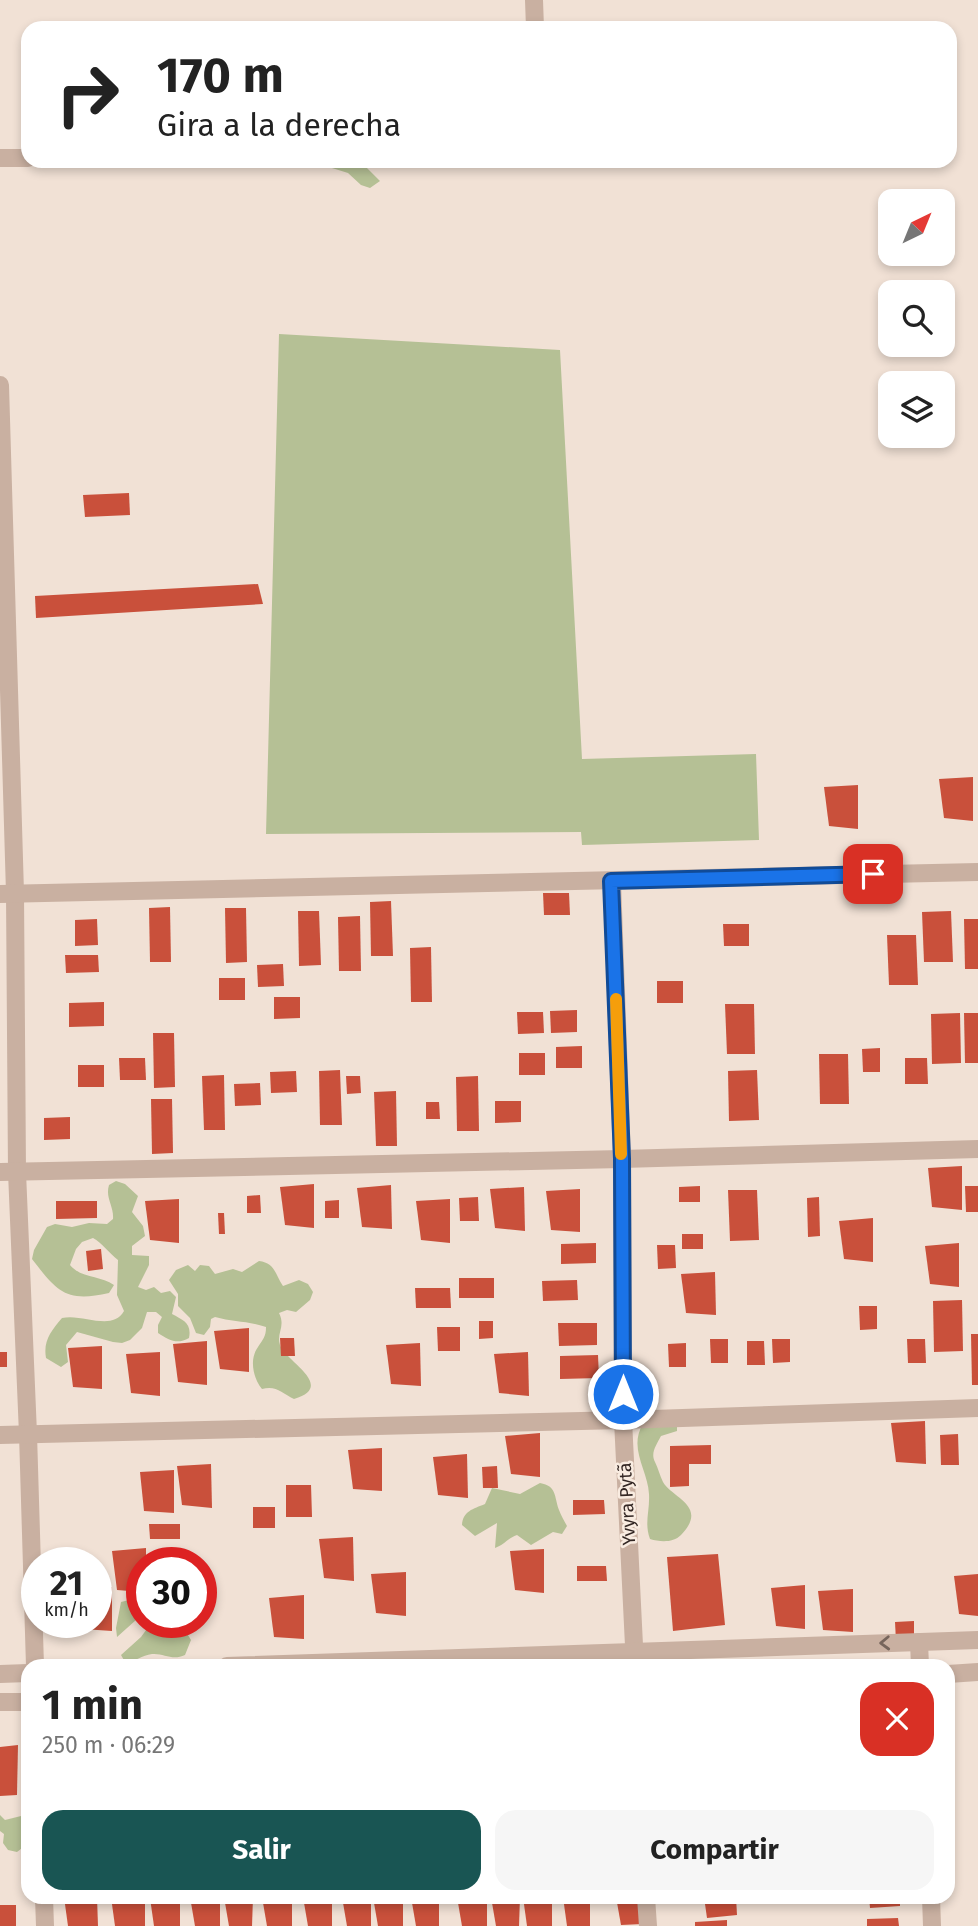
<!DOCTYPE html>
<html lang="es">
<head>
<meta charset="utf-8">
<style>
	:root { --surface:#fff; --page:#f6f6f6; --text:#222; --muted:#767676; --accent:#195553 }
	body { margin:0; font-family:"Fira Sans",sans-serif; background:var(--page); color:var(--text); height:100vh; display:flex; flex-direction:column; font-size:26px; white-space:nowrap }
	* { box-sizing:border-box; margin:0 }
	p { font-size:23px; color:var(--muted) }
	.icon { flex:none; width:38px; height:38px; fill:none; stroke:currentColor; stroke-width:2; stroke-linecap:round; stroke-linejoin:round }
	.map { position:relative; flex:1; overflow:hidden }
	.side { position:absolute; left:21px; top:1659px; width:934px; height:245px; display:flex; flex-direction:column; background:var(--surface); border-radius:21px; box-shadow:0 4px 10px #0003 }
	.side>* { flex:none }
	.top-card { position:absolute; left:21px; top:21px; width:936px; height:147px; border-radius:21px; box-shadow:0 4px 10px #0003; background:#fff; color:var(--text); overflow:hidden }
	.needle { width:46px; rotate:43deg }
	.fabs { position:absolute; left:878px; top:189px; display:grid; gap:14px }
	.fabs a { display:grid; place-items:center; width:77px; height:77px; border-radius:14px; background:var(--surface); box-shadow:0 4px 10px #0003; font-size:35px }
	.speed { position:absolute; left:21px; top:1547px; display:flex; gap:14px; font-size:35px; font-weight:700; text-align:center }
	.speed>* { display:grid; place-content:center; width:91px; height:91px; border-radius:50%; background:var(--surface); box-shadow:0 4px 10px #0003; line-height:1 }
	.speed small { font-size:18px; font-weight:400 }
	.speed .limit { border:10px solid #d22; background:#fff; color:#111 }
	.pin { position:absolute; display:grid; place-items:center; width:60px; height:60px; color:#fff; margin:-30px; border-radius:14px; box-shadow:0 4px 10px #0006 }
	.me { position:absolute; width:77px; margin:-38px; rotate:0deg; stroke-linejoin:round; filter:drop-shadow(0 0 5px #0008) }
	.turn { display:flex; align-items:center; gap:24px; height:147px; padding:0 21px; font-size:32px }
	.turn .icon { width:91px; height:91px; stroke-width:2.5 }
	.turn b { display:block; font-size:49px; line-height:60px }
	.round { display:grid; place-items:center; flex:none; width:74px; height:74px; border-radius:21px; background:var(--page) }
	.head { display:flex; align-items:center; justify-content:space-between; height:119px; padding:0 21px }
	h1 { font-size:42px; font-weight:700; line-height:52px }
	.cta { display:flex; gap:14px; margin-top:auto; padding:14px 21px }
	.cta a { flex:1; height:80px; border-radius:21px; background:var(--accent); color:#fff; font-size:28px; font-weight:700; line-height:80px; text-align:center }
	.cta a+a { background:var(--page); color:var(--text) }
	.map>svg:first-child { display:block }
	.green { fill:#b5c095 }
	.building { fill:#c9503b }
	.lines { fill:none; stroke-linecap:round; stroke-linejoin:round }
	.minor { stroke:#c9b0a1; stroke-width:18 }
	.oneway { stroke:#76655c }
	.route-casing { stroke:#114b97; stroke-width:18 }
	.route { stroke:#1a73e8; stroke-width:12 }
	.slow { stroke:#f59e0b; stroke-width:12 }
	.labels { text-anchor:middle; stroke-width:5; stroke-linejoin:round; paint-order:stroke }
	.street-label { font-size:18px; fill:#332724; stroke:#f9ece1 }
</style>
</head>
<body>
<div class="map">
<svg width="978" height="1926" viewBox="0 0 978 1926">
	<rect width="100%" height="100%" fill="#f1e1d5"/>
	<g class="green">
		<path d="M328 161H363L366 167 380 181 370 188 361 185 348 173 332 168Z"/>
		<path d="M279 334 560 350 582 759 756 754 759 840 582 845 581 832 266 834Z"/>
		<path d="M116 1181 125 1184 138 1196 132 1212 143 1226 145 1236 132 1246V1255L149 1256V1265L138 1287 146 1290 154 1287 161 1293 170 1291 176 1297 172 1314C183 1320 192 1323 189 1338 177 1345 169 1340 158 1333V1325L162 1317 156 1312H147L142 1328 130 1340 122 1343 113 1342 77 1332 66 1345 68 1362 61 1367 46 1358C43 1341 51 1331 62 1318 82 1313 112 1332 124 1311L117 1295 118 1260C109 1253 102 1243 93 1238L82 1242 76 1249 70 1265C82 1279 100 1275 114 1285L109 1293C65 1303 57 1291 32 1259L34 1250 47 1227 55 1224 72 1227 89 1223 107 1224 113 1219C114 1206 105 1198 109 1185Z"/>
		<path d="M259 1261C275 1263 275 1274 283 1286L299 1280 308 1284 313 1292 310 1300 296 1312 287 1310 279 1313C286 1327 276 1333 280 1345 285 1361 337 1386 294 1399 282 1393 276 1385 262 1389 253 1378 249 1359 258 1347 263 1339 266 1337 266 1327 249 1321 233 1322 215 1317L211 1319 210 1327 204 1335 196 1333 190 1318 178 1306V1294L169 1280 176 1270 188 1265 195 1271 200 1265 209 1266 215 1274 233 1269 242 1272Z"/>
		<path d="M643 1424 677 1425V1431L661 1436C657 1444 650 1453 655 1462 658 1468 660 1476 663 1482 672 1498 709 1506 681 1535 673 1543 660 1542 650 1539 644 1523 650 1511 649 1494 648 1470 628 1448 643 1424Z"/>
		<path d="M540 1483C557 1486 554 1496 559 1510 561 1515 564 1521 567 1526L562 1534 553 1532 531 1545 517 1535C508 1538 504 1545 495 1548L497 1523 475 1536 462 1525C463 1511 473 1509 485 1504L492 1488 520 1494Z"/>
		<path d="M129 1600 142 1604V1617L136 1620 117 1637 116 1628 121 1602Z"/>
		<path d="M152 1622H180L191 1640 185 1655C172 1661 164 1653 152 1654 142 1655 135 1662 125 1662L121 1655 141 1637Z"/>
		<path d="M0 1815 5 1820 21 1816 28 1823C28 1836 29 1844 17 1852L8 1850 3 1843 4 1834 0 1831Z"/>
	</g>
	<g class="building">
		<path d="M129 493 130 515 85 517 83 495Z"/>
		<path d="M258 584 263 604 36 618 35 596Z"/>
		<path d="M973 777V821L944 818 939 779Z"/>
		<path d="M858 785V829L829 826 824 787Z"/>
		<path d="M543 893H569L570 915H544Z"/>
		<path d="M391 901 393 956H371L370 902Z"/>
		<path d="M170 907 171 962H150L149 908Z"/>
		<path d="M225 908H246L247 962 226 963Z"/>
		<path d="M298 911H319L321 965 299 966Z"/>
		<path d="M951 911 953 962H924L922 912Z"/>
		<path d="M360 916 361 971H339L338 917Z"/>
		<path d="M97 919 98 945 75 946V920Z"/>
		<path d="M964 919H978V969H965Z"/>
		<path d="M723 924H749V946H724Z"/>
		<path d="M887 935H916L918 985H889Z"/>
		<path d="M431 947 432 1002H411L410 948Z"/>
		<path d="M65 955H98L99 972 66 973Z"/>
		<path d="M283 964 284 986 258 987 257 965Z"/>
		<rect x="219" y="978" width="26" height="22"/>
		<rect x="657" y="981" width="26" height="22"/>
		<path d="M274 997H300V1018L274 1019Z"/>
		<path d="M104 1002V1026L69 1027V1003Z"/>
		<path d="M725 1004H754L755 1054H727Z"/>
		<path d="M577 1010V1032L551 1033 550 1011Z"/>
		<path d="M517 1012H543L544 1033 518 1034Z"/>
		<path d="M960 1013 961 1063 932 1064 931 1014Z"/>
		<path d="M964 1013H978V1063H965Z"/>
		<path d="M153 1033H174L175 1087 154 1088Z"/>
		<path d="M582 1046V1068H556V1047Z"/>
		<path d="M880 1048V1072H863L862 1049Z"/>
		<rect x="519" y="1053" width="26" height="22"/>
		<path d="M819 1054H848L849 1104H820Z"/>
		<path d="M119 1058H145L146 1080H120Z"/>
		<path d="M905 1058H927L928 1084H905Z"/>
		<rect x="78" y="1065" width="26" height="22"/>
		<path d="M340 1070 342 1125H320L319 1071Z"/>
		<path d="M757 1070 759 1120 729 1121 728 1071Z"/>
		<path d="M296 1071 297 1092 271 1093 270 1072Z"/>
		<path d="M224 1075 225 1130H204L202 1076Z"/>
		<path d="M346 1076H360L361 1093 347 1094Z"/>
		<path d="M478 1076 479 1131H457L456 1077Z"/>
		<path d="M260 1083 261 1105 235 1106 234 1084Z"/>
		<path d="M396 1091 397 1146H376L374 1092Z"/>
		<path d="M151 1099H172L173 1153 152 1154Z"/>
		<path d="M495 1101H521V1122L495 1123Z"/>
		<path d="M426 1102H439L440 1119H426Z"/>
		<path d="M70 1117V1139L44 1140V1118Z"/>
		<path d="M962 1166V1210L932 1207 928 1168Z"/>
		<path d="M314 1184V1228L285 1225 280 1187Z"/>
		<path d="M391 1185 392 1229 362 1227 357 1188Z"/>
		<path d="M700 1186V1202H679V1187Z"/>
		<path d="M965 1186H978V1212H966Z"/>
		<path d="M524 1187 525 1231 495 1228 490 1189Z"/>
		<path d="M580 1189V1232L551 1230 546 1191Z"/>
		<path d="M728 1190H757L759 1240 730 1241Z"/>
		<path d="M260 1195 261 1213H247V1196Z"/>
		<path d="M478 1197 479 1221H460L459 1198Z"/>
		<path d="M819 1197 820 1236 808 1237 807 1198Z"/>
		<path d="M179 1199V1243L150 1240 145 1201Z"/>
		<path d="M450 1199V1243L421 1240 416 1201Z"/>
		<path d="M339 1200V1218H325V1201Z"/>
		<path d="M56 1201H97V1218L56 1219Z"/>
		<path d="M218 1213H224L225 1234H219Z"/>
		<path d="M873 1218V1262L844 1259 839 1221Z"/>
		<rect x="682" y="1234" width="21" height="15"/>
		<path d="M596 1243V1263L561 1264V1244Z"/>
		<path d="M959 1243V1287L930 1284 925 1246Z"/>
		<path d="M657 1245H675L676 1268 658 1269Z"/>
		<path d="M101 1249 103 1269 88 1271 86 1251Z"/>
		<path d="M715 1272 716 1315 686 1313 681 1274Z"/>
		<rect x="459" y="1278" width="35" height="20"/>
		<path d="M577 1280 578 1300 543 1301 542 1281Z"/>
		<path d="M415 1288H450L451 1308H416Z"/>
		<path d="M962 1300 963 1351 934 1352 933 1301Z"/>
		<path d="M859 1306H877V1329L860 1330Z"/>
		<path d="M479 1321H493V1338L479 1339Z"/>
		<path d="M558 1323H597V1345L559 1346Z"/>
		<path d="M437 1327H460V1351H438Z"/>
		<path d="M249 1328V1372L220 1369 214 1331Z"/>
		<path d="M971 1334H978V1385H972Z"/>
		<path d="M280 1338H294L295 1356H281Z"/>
		<path d="M710 1339H728V1363H711Z"/>
		<path d="M772 1339H790V1362L773 1363Z"/>
		<path d="M907 1339H925L926 1363H908Z"/>
		<path d="M207 1341V1385L178 1382 173 1344Z"/>
		<path d="M747 1341H764L765 1365H747Z"/>
		<path d="M420 1343 421 1386 391 1384 386 1345Z"/>
		<path d="M686 1343V1367H669L668 1344Z"/>
		<path d="M102 1346V1389L73 1387 68 1348Z"/>
		<rect x="0" y="1352" width="7" height="15"/>
		<path d="M160 1352V1396L131 1393 126 1354Z"/>
		<path d="M528 1352 529 1396 499 1393 494 1354Z"/>
		<path d="M598 1355 599 1378 560 1379V1356Z"/>
		<path d="M925 1421 926 1464 896 1462 891 1423Z"/>
		<path d="M540 1433V1477L511 1474 505 1436Z"/>
		<path d="M958 1434 959 1465H941L940 1435Z"/>
		<path d="M711 1445V1464H689V1486L670 1487V1446Z"/>
		<path d="M382 1448V1491L353 1489 348 1450Z"/>
		<path d="M467 1454 468 1498 438 1495 433 1457Z"/>
		<path d="M211 1464 212 1508 182 1505 177 1466Z"/>
		<path d="M497 1466 498 1488H483L482 1467Z"/>
		<path d="M174 1470V1513L144 1511 140 1472Z"/>
		<path d="M286 1485H311L312 1517H286Z"/>
		<path d="M573 1500H604L605 1514 573 1515Z"/>
		<rect x="253" y="1507" width="22" height="21"/>
		<path d="M149 1524H180V1539H150Z"/>
		<path d="M353 1537 354 1581 324 1578 319 1539Z"/>
		<path d="M146 1548V1563H142V1592L117 1590 112 1551Z"/>
		<path d="M544 1549V1593L515 1590 510 1551Z"/>
		<path d="M718 1554 725 1625 673 1631 667 1557Z"/>
		<path d="M577 1566H606L607 1581H577Z"/>
		<path d="M406 1572V1616L376 1613 371 1574Z"/>
		<path d="M978 1574V1616L959 1614 954 1576Z"/>
		<path d="M805 1585V1629L776 1626 771 1588Z"/>
		<path d="M112 1587V1631L83 1629 82 1622H96V1589Z"/>
		<path d="M853 1589V1632L823 1630 818 1591Z"/>
		<path d="M304 1595V1639L274 1637 269 1598Z"/>
		<path d="M914 1621V1641H896L895 1622Z"/>
		<path d="M18 1745 17 1795 0 1796V1747Z"/>
		<path d="M64 1897H97L98 1926H68Z"/>
		<path d="M111 1897H145V1926H115Z"/>
		<path d="M180 1897V1926H154L150 1898Z"/>
		<path d="M190 1897H220V1926H195Z"/>
		<path d="M224 1897H253L252 1926H229Z"/>
		<path d="M262 1897H292V1926H267Z"/>
		<path d="M303 1897H332V1926H308Z"/>
		<path d="M342 1897H371V1926H347Z"/>
		<path d="M373 1897H403V1926H378Z"/>
		<path d="M411 1897H439V1926H416Z"/>
		<path d="M457 1897H487V1926H462Z"/>
		<path d="M491 1897H520L519 1926H496Z"/>
		<path d="M523 1897H552V1926H527Z"/>
		<path d="M563 1897H590V1926H567Z"/>
		<path d="M616 1897H643V1924L621 1925Z"/>
		<path d="M704 1897H736L737 1915 707 1918Z"/>
		<path d="M869 1897H900V1906L870 1908Z"/>
		<rect x="0" y="1905" width="16" height="21"/>
		<path d="M898 1918 899 1926H867V1919Z"/>
		<path d="M727 1920V1926H695V1922Z"/>
	</g>
	<g class="lines">
		<g class="minor">
			<path d="M534 0 535 28"/>
			<path d="M0 158H28"/>
			<path d="M0 385 15 893 17 1172 28 1434 35 1666"/>
			<path d="M612 881 622 1159 623 1420 635 1666"/>
			<path d="M0 894 978 872"/>
			<path d="M0 1172 622 1159 978 1149"/>
			<path d="M0 1435 623 1420 978 1408"/>
			<path d="M919 1642 920 1666"/>
			<path d="M227 1666 978 1640"/>
			<path d="M0 1674 28 1673"/>
			<path d="M948 1674 978 1672"/>
			<path d="M0 1702H28"/>
			<path d="M44 1897 45 1926"/>
			<path d="M646 1897 648 1926"/>
			<path d="M931 1897 932 1926"/>
		</g>
	</g>
	<defs><path id="oneway-chevron" d="M-2-3.5L2.5 0L-2 3.5" fill="none" stroke-width="1.6" stroke-linecap="round" stroke-linejoin="round" transform="scale(1.75)"/></defs>
	<use class="oneway" href="#oneway-chevron" transform="translate(885 1643) rotate(178)"/>
	<g class="lines">
		<defs>
			<path id="route" d="M623 1394 622 1159 611 881 873 874"/>
		</defs>
		<use href="#route" class="route-casing"/>
		<use href="#route" class="route"/>
		<path class="slow" d="M616 999 621 1154"/>
	</g>
	<g class="labels">
		<g class="street-label">
			<text transform="translate(627 1504) rotate(-93)" y="6">Yvyra Pytã</text>
		</g>
	</g>
</svg>
<div class="fabs">
<a><svg class="needle" viewBox="-14 -14 28 28"><path d="M0-13l5 13h-10z" fill="#e53935"/><path d="M0 13l5-13h-10z" fill="#767676"/></svg></a>
<a><svg class="icon" aria-label="search" viewBox="0 0 24 24"><circle cx="10" cy="10" r="6"/><path d="M15 15l6 6"/></svg></a>
<a><svg class="icon" aria-label="layers" viewBox="0 0 24 24"><path d="M12 4l9 5-9 5-9-5zM3 14l9 5 9-5"/></svg></a>
</div>
<div class="speed"><div>21<small>km/h</small></div><div class="limit">30</div></div>
<div class="pin" style="left:873px;top:874px;background:#d93025"><svg class="icon" aria-label="arrive" viewBox="0 0 24 24"><path d="M6 21V4h12l-3 4 3 4H6"/></svg></div>
<svg class="me" style="left:623px;top:1394px" viewBox="-20 -20 40 40"><circle r="17" fill="#1a73e8" stroke="#fff" stroke-width="3"/><path d="M0-11L8 9 0 5-8 9z" fill="#fff"/></svg>
<div class="top-card">
<div class="turn"><svg class="icon" aria-label="right" viewBox="0 0 24 24"><path d="M7 20v-9h11M14 6l5 5-5 5"/></svg><div><b>170 m</b>Gira a la derecha</div></div>
</div>
<section class="side">
<div class="head"><div><h1>1 min</h1><p>250 m · 06:29</p></div><a class="round" style="background:#d93025;color:#fff"><svg class="icon" aria-label="close" viewBox="0 0 24 24"><path d="M6 6l12 12M18 6L6 18"/></svg></a></div>
<div class="cta"><a>Salir</a><a>Compartir</a></div>
</section>
</div>
</body>
</html>
